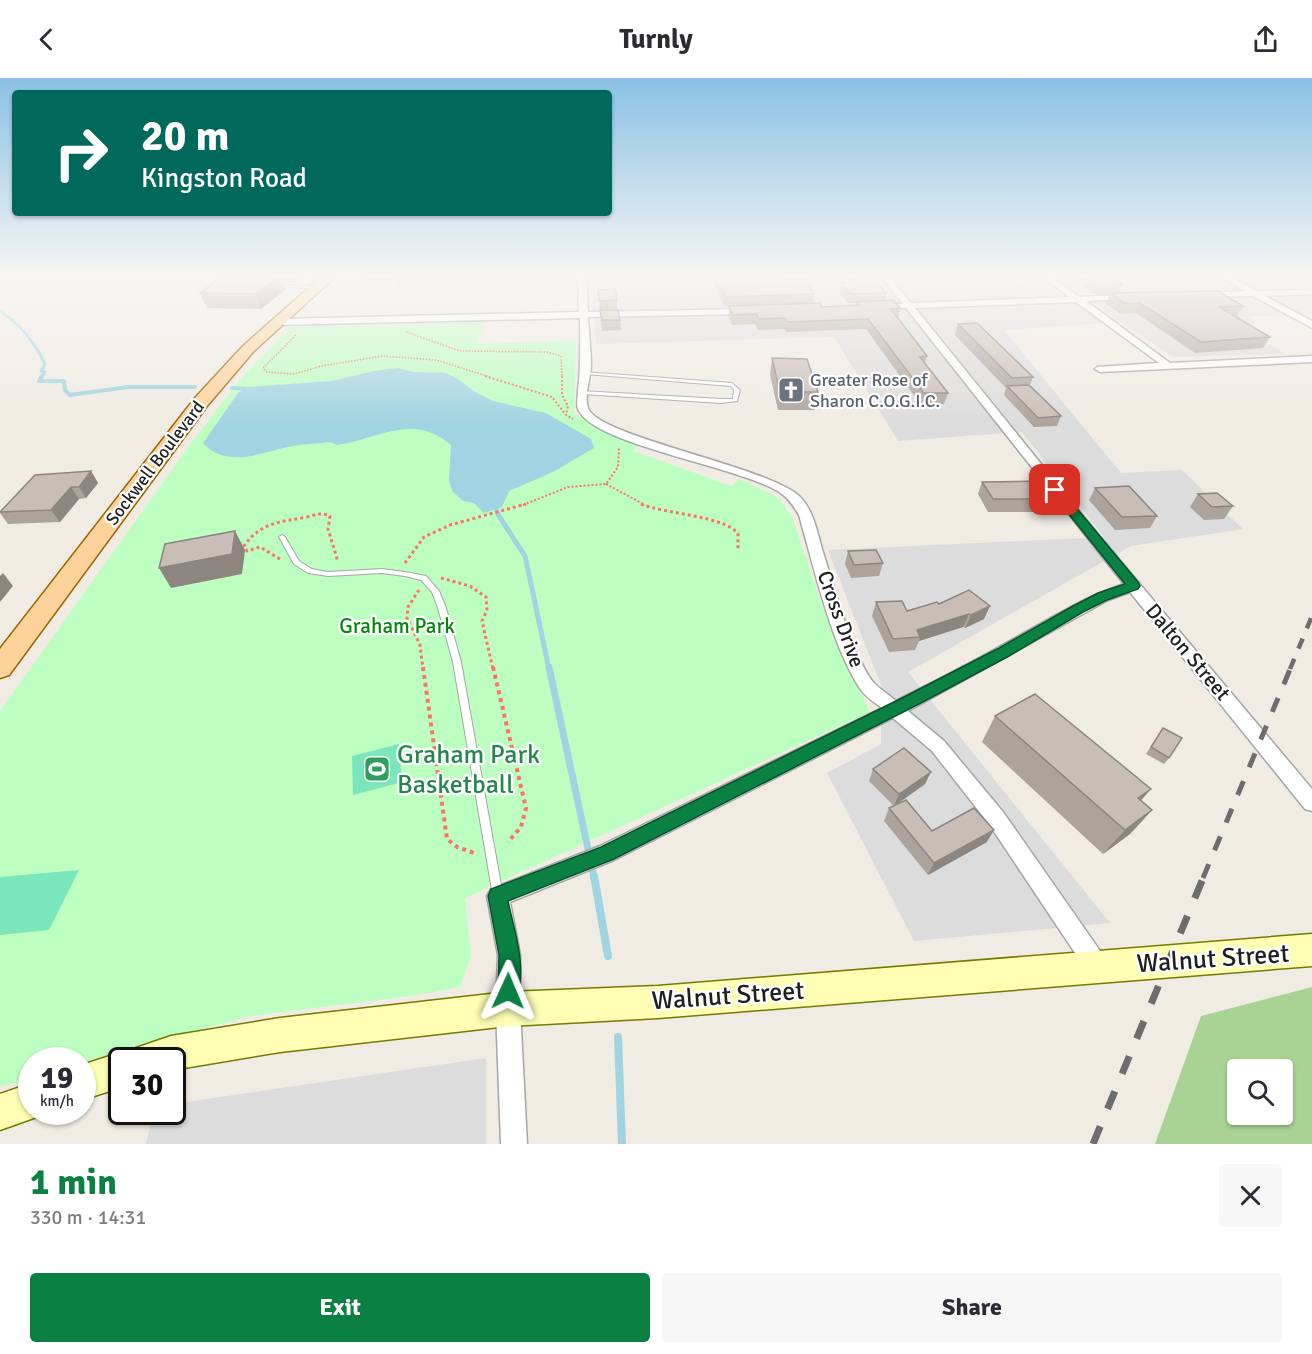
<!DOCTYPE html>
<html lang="en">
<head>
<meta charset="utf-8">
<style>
	:root { --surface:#fff; --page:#f7f7f7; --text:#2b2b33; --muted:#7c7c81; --accent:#0b8043 }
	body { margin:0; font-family:Signika,sans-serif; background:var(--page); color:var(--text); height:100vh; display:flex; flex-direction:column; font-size:22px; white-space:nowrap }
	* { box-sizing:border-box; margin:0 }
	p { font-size:20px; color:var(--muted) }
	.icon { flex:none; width:33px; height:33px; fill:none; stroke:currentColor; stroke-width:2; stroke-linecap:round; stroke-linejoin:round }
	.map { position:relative; height:1066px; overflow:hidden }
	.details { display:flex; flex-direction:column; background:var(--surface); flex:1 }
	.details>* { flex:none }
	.hud { position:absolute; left:12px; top:12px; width:600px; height:126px; border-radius:6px; box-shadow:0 2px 4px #0004; background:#00695c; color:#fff; overflow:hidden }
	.buttons { position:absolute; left:1227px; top:981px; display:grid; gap:12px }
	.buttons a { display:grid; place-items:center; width:66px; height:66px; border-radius:6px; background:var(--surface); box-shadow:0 2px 4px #0004; font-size:30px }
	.speed { position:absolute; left:18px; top:969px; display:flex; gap:12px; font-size:30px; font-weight:700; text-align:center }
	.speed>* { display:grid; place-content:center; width:78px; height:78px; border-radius:50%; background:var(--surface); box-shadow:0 2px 4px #0004; line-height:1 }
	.speed small { font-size:15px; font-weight:400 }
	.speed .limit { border:3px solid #111; border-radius:9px; background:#fff; color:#111 }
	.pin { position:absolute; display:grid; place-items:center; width:51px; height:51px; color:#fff; margin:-26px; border-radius:12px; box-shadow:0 3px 9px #0006 }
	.me { position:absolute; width:66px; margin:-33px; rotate:1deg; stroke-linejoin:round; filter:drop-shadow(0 0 4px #0008) }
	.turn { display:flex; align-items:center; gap:21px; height:126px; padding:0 30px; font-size:27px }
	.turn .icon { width:78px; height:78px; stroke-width:2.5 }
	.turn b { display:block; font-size:42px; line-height:51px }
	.round { display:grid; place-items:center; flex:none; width:63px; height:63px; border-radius:6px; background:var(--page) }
	.summary { display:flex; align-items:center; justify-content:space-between; height:102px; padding:0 30px }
	h1 { font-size:36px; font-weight:800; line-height:45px; color:var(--accent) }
	.cta { display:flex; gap:12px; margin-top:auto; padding:12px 30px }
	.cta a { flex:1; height:69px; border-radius:6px; background:var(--accent); color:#fff; font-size:24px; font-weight:800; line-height:69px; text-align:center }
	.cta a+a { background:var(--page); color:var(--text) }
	header { display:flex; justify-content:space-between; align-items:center; height:78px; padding:0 30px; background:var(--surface); font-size:27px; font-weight:800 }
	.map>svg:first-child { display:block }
	.residential { fill:#dddcdc }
	.forest { fill:#a9d395; fill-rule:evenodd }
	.park { fill:#bdfec1 }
	.pitch { fill:#7be6bb }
	.water { fill:#a1d4e2 }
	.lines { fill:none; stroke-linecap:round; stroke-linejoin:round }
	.stream-far4 { stroke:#a1d4e2; stroke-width:3 }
	.stream-far3 { stroke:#a1d4e2; stroke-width:4 }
	.stream-far2 { stroke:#a1d4e2; stroke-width:5 }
	.stream-far1 { stroke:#a1d4e2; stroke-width:7 }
	.stream { stroke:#a1d4e2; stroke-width:8 }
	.lane-casing { stroke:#a6a6a6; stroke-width:2 }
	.street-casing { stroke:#a6a6a6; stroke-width:3 }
	.secondary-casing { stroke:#717c00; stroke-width:3 }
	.primary-casing { stroke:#9a6400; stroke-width:3 }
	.path-far3 { stroke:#ff7367; stroke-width:1.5; stroke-dasharray:1.5 1.5; stroke-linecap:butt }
	.path-far2 { stroke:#ff7367; stroke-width:2; stroke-dasharray:2 2; stroke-linecap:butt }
	.path-far1 { stroke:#ff7367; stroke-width:3; stroke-dasharray:3 3; stroke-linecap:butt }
	.path { stroke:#ff7367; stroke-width:4; stroke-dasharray:4 4; stroke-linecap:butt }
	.lane { fill:#fff; fill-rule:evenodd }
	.street { fill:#fff; fill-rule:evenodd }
	.secondary { fill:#fdffb4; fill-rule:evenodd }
	.primary { fill:#ffd29b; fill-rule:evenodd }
	.rail-far2 { stroke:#6d6d6d; stroke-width:4.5; stroke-dasharray:11 11; stroke-linecap:butt }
	.rail-far1 { stroke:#6d6d6d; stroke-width:5; stroke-dasharray:15 15; stroke-linecap:butt }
	.rail { stroke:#6d6d6d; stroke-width:7; stroke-dasharray:19 19; stroke-linecap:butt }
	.wall { fill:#ada39d }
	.shaded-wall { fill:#8d8580 }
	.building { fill:#c9beb7; stroke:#8d8580; stroke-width:1.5 }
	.route { fill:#0b8043; stroke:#07532c; stroke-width:1.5 }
	.labels { text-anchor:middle; stroke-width:4.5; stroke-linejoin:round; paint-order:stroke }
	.far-worship-label { font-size:18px; fill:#5b616d; stroke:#fff; text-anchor:start }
	.far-street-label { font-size:18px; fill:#1f1f1f; stroke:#fff }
	.street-label { font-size:21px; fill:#1f1f1f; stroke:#fff }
	.park-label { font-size:21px; fill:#02880a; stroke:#fff }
	.near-leisure-label { font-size:26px; fill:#27864d; stroke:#fff; text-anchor:start }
	.near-street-label { font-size:26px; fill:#1f1f1f; stroke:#fff }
</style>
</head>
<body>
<header><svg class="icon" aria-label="back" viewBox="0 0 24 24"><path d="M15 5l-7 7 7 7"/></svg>Turnly<svg class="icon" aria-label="share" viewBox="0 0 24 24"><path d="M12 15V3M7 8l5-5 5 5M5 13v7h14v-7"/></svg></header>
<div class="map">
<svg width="1312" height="1066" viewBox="0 0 1312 1066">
	<rect width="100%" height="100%" fill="#f0ece4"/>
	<g class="residential">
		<path d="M399 198H1312V236L1247 239 1259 246 1236 247 1285 276 1173 279 1122 244 1004 252 1121 395 1182 392 1243 451 1131 468 908 594 1110 845 914 863 827 695 881 666V607L828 472 1104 459 1022 354 898 363 834 259 596 266 592 207 394 212Z"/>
		<path d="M486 980V1066H146L153 1034H172L173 1026Z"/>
	</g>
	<path class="forest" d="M1312 909V1066H1155L1201 938ZM1238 992H1282V1036H1238Z"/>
	<path class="park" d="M484 244 477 266 576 262 574 336 640 365 633 373 731 408 739 401 779 420 792 439 826 538 870 634 465 820 471 878 460 909 417 917 250 938 83 984 32 982 31 1000 0 1009V633L189 368 238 304 290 249Z"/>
	<g class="pitch">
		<path d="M399 666 402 704 353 717 352 678Z"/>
		<path d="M79 792 49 852 0 857V799Z"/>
	</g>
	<path class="water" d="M398 290 413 294 446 295 458 301 475 314 493 323 546 335 591 361 594 370 553 394 509 413 502 429 484 435 474 425 463 423 453 414 449 403 451 367C414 334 378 361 337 367L330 364C315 366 298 366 283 370 255 377 225 389 203 365L238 315 248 309 332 303 374 293Z"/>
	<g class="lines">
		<path class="stream-far4" d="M0 233C20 246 35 265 45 286L41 293 45 294 41 299"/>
		<g class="stream-far3">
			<path d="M42 298 39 303H64L65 312 70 317 128 309H195"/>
			<path d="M232 310 251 311"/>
		</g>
		<path class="stream-far2" d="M494 426 499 438 525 478 549 591"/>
		<g class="stream-far1">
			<path d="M549 589 588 771"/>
			<path d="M593 794 594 800"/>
		</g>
		<g class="stream">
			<path d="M594 798 608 878"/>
			<path d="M618 959 622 1066"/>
		</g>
		<defs>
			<g id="lane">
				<path d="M276 207 318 208 320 209 318 210 275 209V207Z"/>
				<path d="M583 294 732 305 740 312 737 323 721 325 583 316 580 314 581 313 721 321H733L734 312 731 308 585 296 583 295Z"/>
				<path d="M282 457 285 459 299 483 312 491 328 494 382 491 405 494 426 498 439 513 446 530 461 584 503 818 502 822 498 823 494 822 493 818 453 584 438 530 432 514 421 502 405 498 382 495 328 498 308 495 294 486 279 459Z"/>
			</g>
			<g id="street">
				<path d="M578 198H586L588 234 751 231V235L748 236 588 239C589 256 591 273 591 289 590 301 584 319 588 330 598 359 766 388 799 418 813 431 817 453 822 471 832 502 854 584 875 606 881 612 889 617 896 623 931 605 966 588 999 569 1040 547 1079 521 1124 506L906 230 877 231V227L880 226H903L881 198H889L911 225 1069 219 1042 198H1051L1079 219 1132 217 1133 219 1129 221 1086 223 1170 285 1312 278V284L1100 294 1095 291 1097 289 1159 285 1076 224 915 230 1101 460 1312 711V733L1305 731 1130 514 1108 522 908 633 944 663 1003 734 1105 880 1108 888 1105 896 1097 899 1089 896 989 746 957 705 932 673 893 640 614 782 510 824 520 877V931L527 1066H501L496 931 498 877 487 818 491 811 600 768 882 630C875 625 866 619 861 612 831 567 814 489 799 437 794 429 790 422 782 416 746 389 593 368 578 331 576 326 578 318 578 313 581 288 580 264 580 240L277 247 273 244 277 241 579 234Z"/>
				<path d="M1219 198H1229L1256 213 1312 212V216L1265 218 1312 243V250L1253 218 1201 219 1200 217 1204 215 1245 213Z"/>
			</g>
			<g id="secondary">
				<path d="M1312 856V888L658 940 508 948 280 974 172 992V982H122V1009L82 1022V987L122 974 132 978 136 970 171 958 280 940 508 914 658 908Z"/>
				<path d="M32 1005V1034H46L45 1036 0 1052V1016Z"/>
			</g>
			<path id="primary" d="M322 198H336L253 274 207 328 9 597 0 600V571L195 320 243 268Z"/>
		</defs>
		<use href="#lane" class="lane-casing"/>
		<use href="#street" class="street-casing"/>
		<use href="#secondary" class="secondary-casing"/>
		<use href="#primary" class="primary-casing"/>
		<g class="path-far3">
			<path d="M406 254 460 273 547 274 561 278 562 299"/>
			<path d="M296 257 263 290 267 294 294 296 322 288 382 278 436 282 490 299"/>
		</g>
		<g class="path-far2">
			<path d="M485 298 552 319 566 337 573 341"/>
			<path d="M562 298V317L568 328 566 337"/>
			<path d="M606 406 645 427"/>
			<path d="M523 427 568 409 606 406 618 389 619 369"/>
		</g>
		<g class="path-far1">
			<path d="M641 426C665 436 726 438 738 456V472"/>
			<path d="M280 481 260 469 247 473 244 468C261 444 280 444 307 439 316 437 321 434 330 438L328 451 338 484"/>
			<path d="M405 485 424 459 450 447 526 426"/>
			<path d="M441 500 470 508 486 519 487 532 482 543 493 591"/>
			<path d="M419 512 408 529 407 540 420 567 423 591"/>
		</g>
		<g class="path">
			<path d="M423 589 447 761 457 769 474 775"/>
			<path d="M493 589 526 730 521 749 508 764"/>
		</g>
		<use href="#lane" class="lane"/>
		<use href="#street" class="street"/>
		<use href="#secondary" class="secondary"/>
		<use href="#primary" class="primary"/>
		<path class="rail-far2" d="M1290 591 1312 538"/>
		<path class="rail-far1" d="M1203 800 1291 589"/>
		<path class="rail" d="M1093 1066 1204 798"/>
	</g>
	<g class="wall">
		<path d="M223 198H301L293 205H283L285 212 261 231 207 230 200 215Z"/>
		<path d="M365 198H419L418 201 366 203Z"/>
		<path d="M710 198H779L781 202 814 216 813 225 822 229 856 227V225H848L839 214 841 204H850L845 198H872L886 215 885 223 900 230 898 239 927 278 925 285 948 315 944 326 921 327 866 251 786 254 784 251 758 252 755 246 732 247 729 238V229H725Z"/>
		<path d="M1070 198H1112L1123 206 1119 215 1243 228 1237 238H1236L1270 259 1263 270 1195 275 1136 235 1121 236 1106 226 1110 216H1093Z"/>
		<path d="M598 212 617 222V232L620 242 621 252 602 253Z"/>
		<path d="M958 246 1033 299 1030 307 1061 338 1057 348 1034 349 1004 317 1006 310 955 257Z"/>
		<path d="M772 280 818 314 815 332H778L770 297Z"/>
		<path d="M91 393 98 405 86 420 79 421 60 444 8 446 0 435V433Z"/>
		<path d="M982 404 1052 421 1046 434H988L978 416Z"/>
		<path d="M1095 410 1157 438 1150 450 1115 452 1089 422Z"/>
		<path d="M1198 416 1233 428 1224 441 1204 442 1190 429Z"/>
		<path d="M848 473 883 485 879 498 851 500 845 486Z"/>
		<path d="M876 524 907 533 939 526 984 541 965 550 963 549 919 563 915 572 889 574 872 538Z"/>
		<path d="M995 638 1141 722 1152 732 1130 756 1103 776 982 664Z"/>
		<path d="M1163 650 1169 680 1164 686 1146 676Z"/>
		<path d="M873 691 925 706 896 727 932 753 987 764 928 797 884 743 889 730 894 728 869 703Z"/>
	</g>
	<g class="shaded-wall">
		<path d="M278 198H280L285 212 261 231 256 216Z"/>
		<path d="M290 198H301L293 205Z"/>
		<path d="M91 393 98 405 86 420 79 409Z"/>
		<path d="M71 409 79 421 60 444 51 432Z"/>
		<path d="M235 453 245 472 242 496 171 510 159 490Z"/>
		<path d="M3 495 13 508 0 524V498Z"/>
		<path d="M990 528 984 541 965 550 971 537Z"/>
		<path d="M969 536 963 549 919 563 920 559 917 552Z"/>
		<path d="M931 694 925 706 894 728 899 716Z"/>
		<path d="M1151 711 1130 735 1138 720Z"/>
		<path d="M1152 732 1130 756 1103 776 1125 752Z"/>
		<path d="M994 752 987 764 928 797 934 785Z"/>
	</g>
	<g class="building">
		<path d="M223 198H278L256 216 200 215Z"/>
		<path d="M715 198H779L781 202 804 201 814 216 726 219Z"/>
		<path d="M854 198H872L886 215 850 216 841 204H858Z"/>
		<path d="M1087 198H1112L1123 206H1097Z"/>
		<path d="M615 211 617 222 599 223 598 212Z"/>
		<path d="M1218 213 1243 228 1219 229 1270 259 1201 264 1140 225 1126 226 1111 215Z"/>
		<path d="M894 222 900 230 891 231 927 278 920 279 948 315H924L868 241 787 244 785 240 759 241 756 236 733 237 729 228 820 225 822 229 859 227 856 224Z"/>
		<path d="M600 232H618L620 242H602Z"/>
		<path d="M977 245 1033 299 1012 300 958 246Z"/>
		<path d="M772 280 807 281 818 314H780Z"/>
		<path d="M1029 307 1061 338 1038 340 1007 308Z"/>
		<path d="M91 393 79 409H71L51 432 0 434 35 397Z"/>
		<path d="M1040 403 1052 421H993L982 404Z"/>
		<path d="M1129 408 1157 438 1122 439 1095 410Z"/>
		<path d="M1217 415 1233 428 1212 429 1198 416Z"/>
		<path d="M235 453 232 476 159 490 165 466Z"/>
		<path d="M876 472 883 485 854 487 848 473Z"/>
		<path d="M969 512 990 528 971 537 969 536 917 552 920 559 893 561 876 524 902 523 907 533 937 524 939 526Z"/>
		<path d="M1035 616 1151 711 1138 720 1152 732 1125 752 995 638Z"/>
		<path d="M1163 650 1182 660 1169 680 1151 669Z"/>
		<path d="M904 670 931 694 899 716 873 691Z"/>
		<path d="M906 722 932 753 974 730 994 752 934 785 889 730Z"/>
	</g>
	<linearGradient id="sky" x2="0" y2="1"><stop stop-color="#8bc1e6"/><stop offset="0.57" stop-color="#f8f6f3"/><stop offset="1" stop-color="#f8f6f3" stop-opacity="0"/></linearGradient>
	<rect width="1312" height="348" fill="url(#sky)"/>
	<path class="route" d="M1055 408 1059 409 1138 504 1140 508 1138 511 1107 522 1083 534 1009 578 919 626 614 781 508 823C514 852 528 891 516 920L508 923 501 920 498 913 499 877 488 818 491 811 601 769 908 617 999 570 1073 528 1098 515 1125 506 1051 414V409Z"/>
	<defs>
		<symbol id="church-square" viewBox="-11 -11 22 22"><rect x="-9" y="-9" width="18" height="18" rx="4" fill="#6b7280" stroke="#fff"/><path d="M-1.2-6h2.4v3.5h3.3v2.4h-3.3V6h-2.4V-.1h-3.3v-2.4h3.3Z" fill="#fff"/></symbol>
		<symbol id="stadium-square" viewBox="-11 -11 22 22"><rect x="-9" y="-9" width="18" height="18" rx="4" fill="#2e9e5b" stroke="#fff"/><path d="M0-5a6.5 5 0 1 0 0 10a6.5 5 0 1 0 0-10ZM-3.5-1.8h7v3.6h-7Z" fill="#fff"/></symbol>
	</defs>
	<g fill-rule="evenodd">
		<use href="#church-square" x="776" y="297" width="30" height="30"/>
		<use href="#stadium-square" x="362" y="676" width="30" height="30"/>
	</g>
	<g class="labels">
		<g class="far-worship-label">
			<text x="810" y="308">Greater Rose of<tspan x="810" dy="21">Sharon C.O.G.I.C.</tspan></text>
		</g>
		<g class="far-street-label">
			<text transform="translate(155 385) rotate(-53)" y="6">Sockwell Boulevard</text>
		</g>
		<g class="street-label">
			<text transform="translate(841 541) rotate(70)" y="7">Cross Drive</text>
			<text transform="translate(1188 574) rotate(50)" y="7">Dalton Street</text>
		</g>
		<g class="park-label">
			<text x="397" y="555">Graham Park</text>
		</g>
		<g class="near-leisure-label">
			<text x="397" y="685">Graham Park<tspan x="397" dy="30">Basketball</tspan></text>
		</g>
		<g class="near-street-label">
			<text transform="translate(1213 880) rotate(-4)" y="9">Walnut Street</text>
			<text transform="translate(728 917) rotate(-4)" y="9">Walnut Street</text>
		</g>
	</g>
</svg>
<div class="buttons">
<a><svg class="icon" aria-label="search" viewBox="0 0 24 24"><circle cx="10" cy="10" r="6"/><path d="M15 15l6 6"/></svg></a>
</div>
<div class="speed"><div>19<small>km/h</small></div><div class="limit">30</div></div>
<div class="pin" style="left:1055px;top:412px;background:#d93025"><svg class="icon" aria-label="arrive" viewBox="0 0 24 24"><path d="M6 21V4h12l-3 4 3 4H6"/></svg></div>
<svg class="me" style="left:508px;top:913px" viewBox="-20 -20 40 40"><path d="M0-17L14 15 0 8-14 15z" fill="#0b8043" stroke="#fff" stroke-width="4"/></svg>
<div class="hud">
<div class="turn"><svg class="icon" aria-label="right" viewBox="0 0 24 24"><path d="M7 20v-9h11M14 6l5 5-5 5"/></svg><div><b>20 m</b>Kingston Road</div></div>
</div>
</div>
<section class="details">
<div class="summary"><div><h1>1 min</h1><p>330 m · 14:31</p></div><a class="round"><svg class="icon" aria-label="close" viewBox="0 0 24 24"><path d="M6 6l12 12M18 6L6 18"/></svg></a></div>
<div class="cta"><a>Exit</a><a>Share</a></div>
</section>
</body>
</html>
